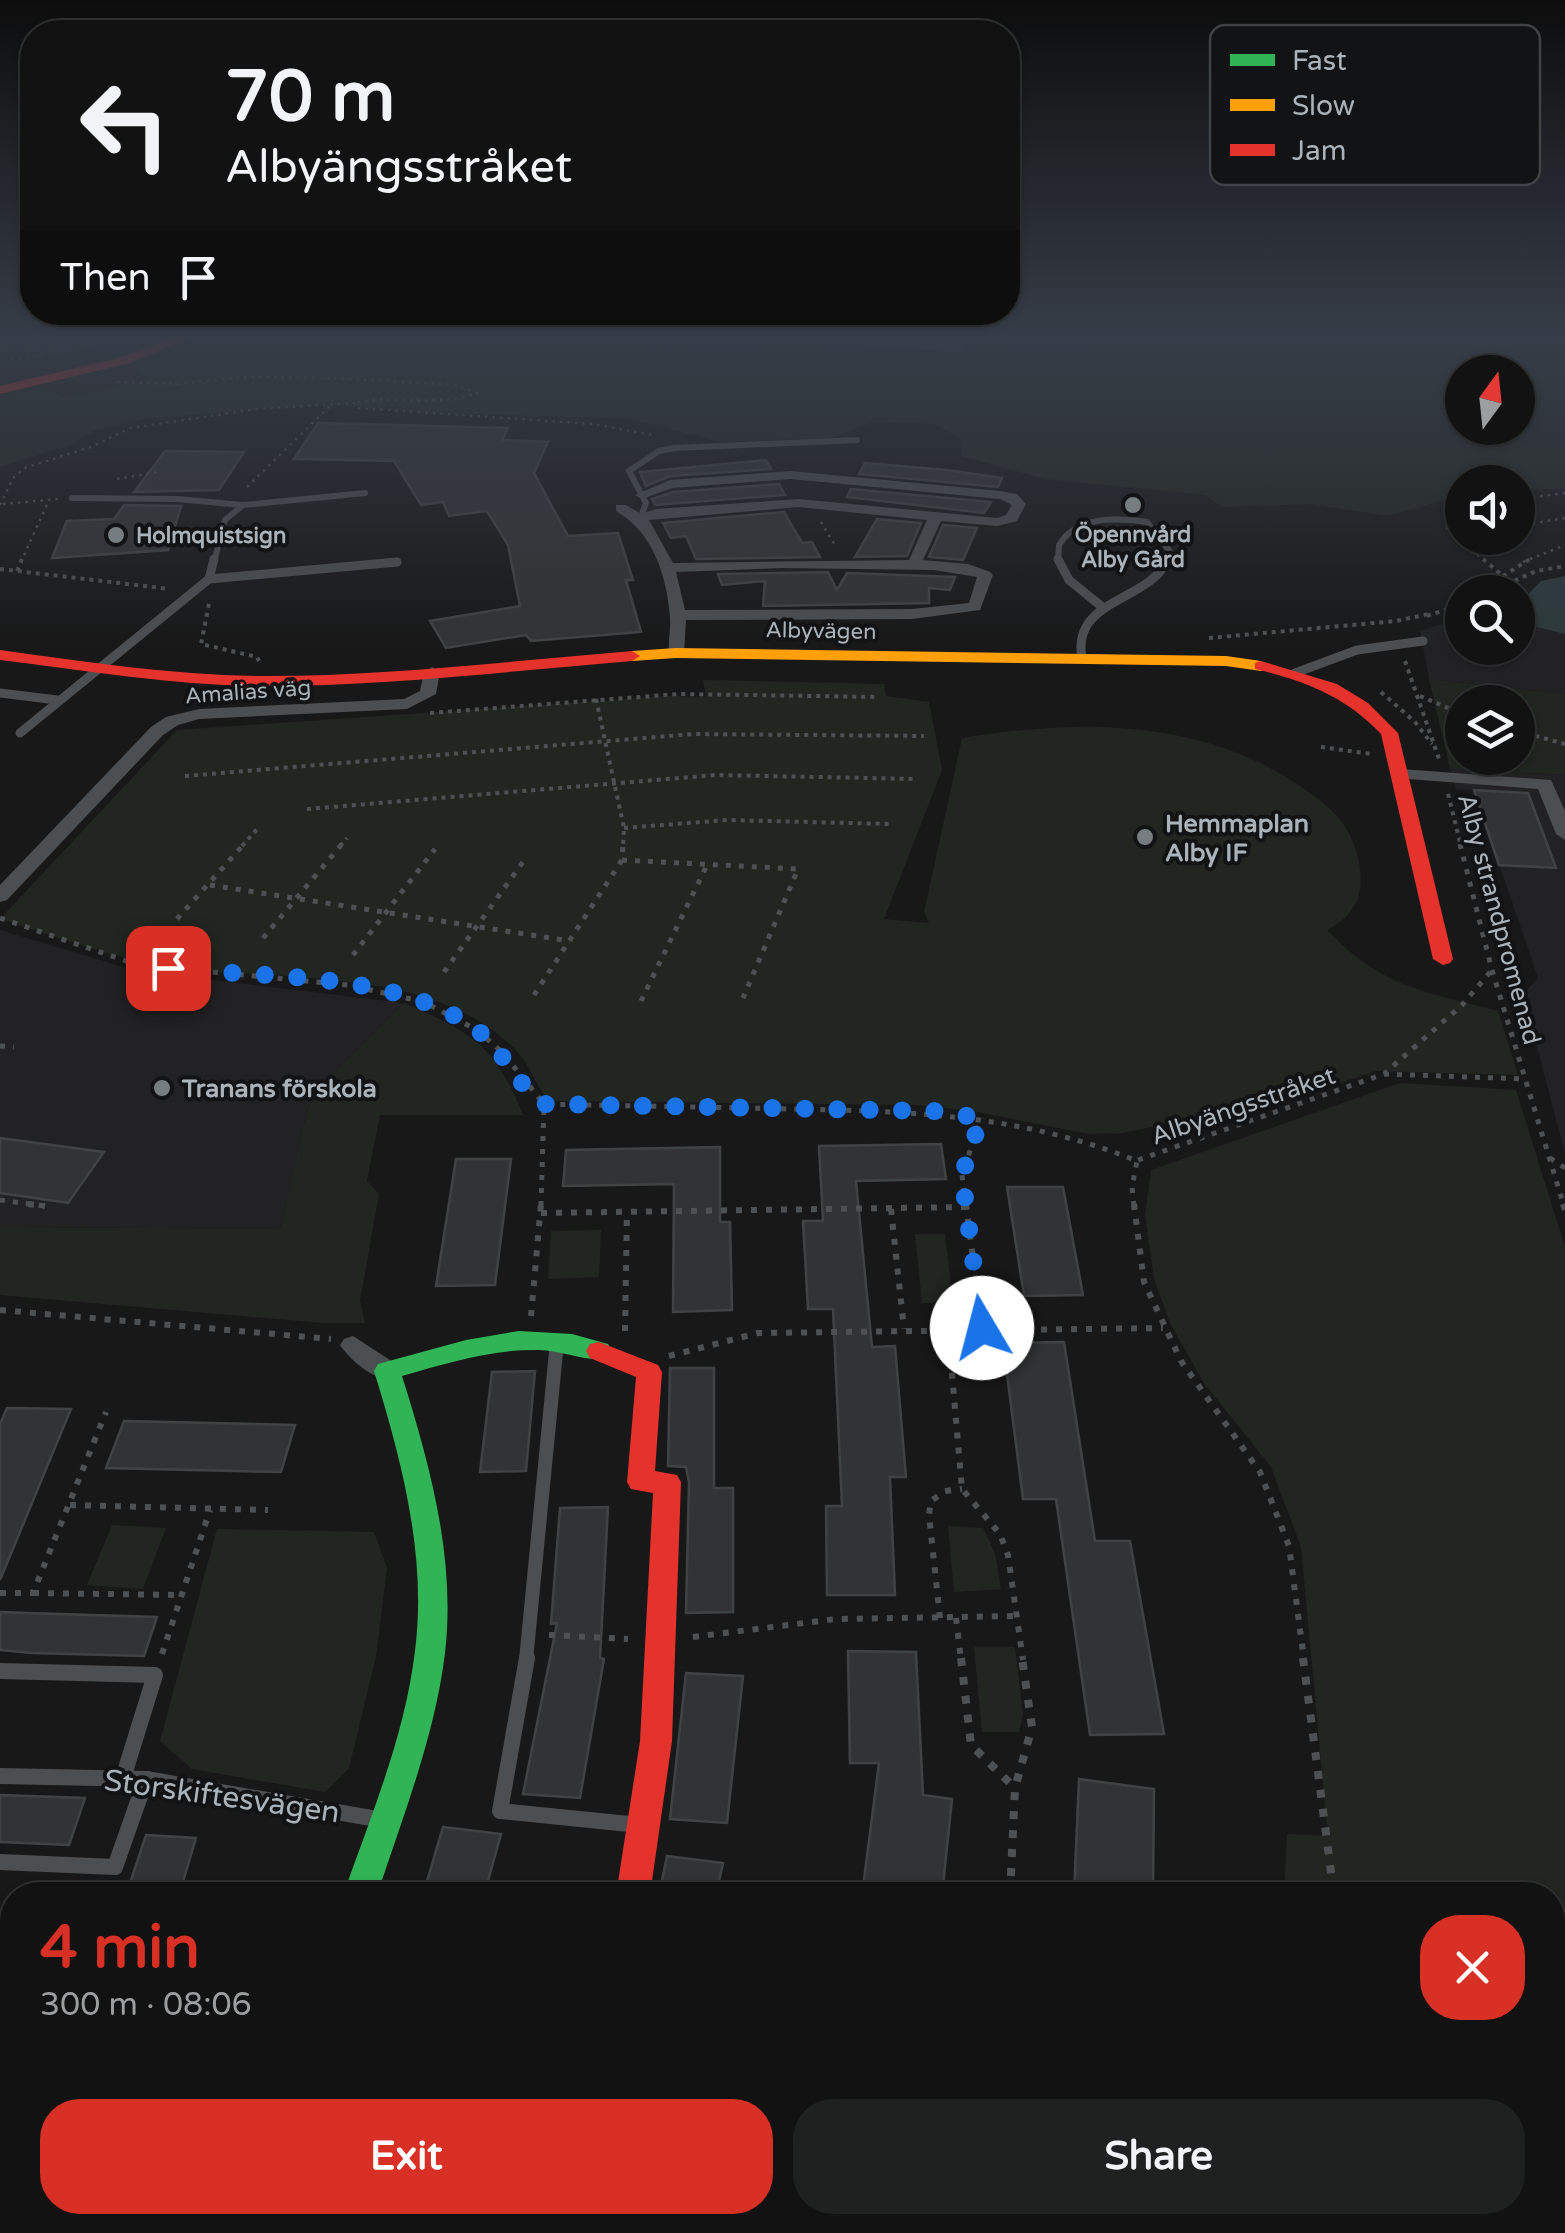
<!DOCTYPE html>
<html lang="en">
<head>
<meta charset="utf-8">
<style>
	:root { --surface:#121212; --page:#1f2020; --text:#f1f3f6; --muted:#9c9e9f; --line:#313232; --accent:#d93025 }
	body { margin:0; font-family:"Varela Round",sans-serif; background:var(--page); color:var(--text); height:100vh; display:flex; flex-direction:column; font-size:38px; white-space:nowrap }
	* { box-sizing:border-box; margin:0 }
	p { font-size:32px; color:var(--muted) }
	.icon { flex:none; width:55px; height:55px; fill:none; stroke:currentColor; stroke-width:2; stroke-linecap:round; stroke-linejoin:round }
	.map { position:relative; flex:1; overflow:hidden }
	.details { position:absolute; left:0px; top:1882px; width:1565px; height:352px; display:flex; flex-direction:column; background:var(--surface); border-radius:40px 40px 0 0; box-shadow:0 2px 8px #0004,0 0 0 2px var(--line) }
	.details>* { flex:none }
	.hud { position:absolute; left:20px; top:20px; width:1000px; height:305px; border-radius:40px; box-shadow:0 2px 8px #0004,0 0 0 2px var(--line); background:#121212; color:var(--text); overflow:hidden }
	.needle { width:65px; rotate:15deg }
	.controls { position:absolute; left:1445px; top:355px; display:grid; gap:20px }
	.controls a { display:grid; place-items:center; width:90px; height:90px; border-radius:50%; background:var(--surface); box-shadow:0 2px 8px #0004,0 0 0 2px var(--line); font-size:50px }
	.pin { position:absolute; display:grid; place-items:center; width:85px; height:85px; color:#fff; margin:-42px; border-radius:20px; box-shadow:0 5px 15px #0006 }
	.me { position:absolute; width:110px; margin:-55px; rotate:352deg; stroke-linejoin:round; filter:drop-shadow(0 0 8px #0008) }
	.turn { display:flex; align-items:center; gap:35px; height:210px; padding:0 40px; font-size:45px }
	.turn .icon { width:130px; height:130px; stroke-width:2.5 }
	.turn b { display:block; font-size:70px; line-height:85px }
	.then { display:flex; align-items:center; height:95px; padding:0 40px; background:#0003; gap:20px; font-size:38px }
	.round { display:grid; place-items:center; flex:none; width:105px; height:105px; border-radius:40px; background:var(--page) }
	.headline { display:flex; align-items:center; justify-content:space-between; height:170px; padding:0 40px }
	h1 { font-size:60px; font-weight:700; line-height:75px; color:var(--accent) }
	.cta { display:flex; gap:20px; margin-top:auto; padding:20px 40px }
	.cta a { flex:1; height:115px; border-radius:40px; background:var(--accent); color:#fff; font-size:40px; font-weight:700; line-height:115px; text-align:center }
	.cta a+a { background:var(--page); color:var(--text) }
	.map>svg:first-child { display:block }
	.built { fill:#222224 }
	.green { fill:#212720; fill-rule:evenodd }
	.water { fill:#2d3a3b }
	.building { fill:#323334; stroke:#404344; stroke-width:2.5 }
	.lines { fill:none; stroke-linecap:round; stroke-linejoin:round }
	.path-far4 { stroke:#4e5153; stroke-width:2.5; stroke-dasharray:2.5 5; stroke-linecap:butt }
	.path-far3 { stroke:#4e5153; stroke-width:4; stroke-dasharray:4 5; stroke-linecap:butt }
	.path-far2 { stroke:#4e5153; stroke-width:5; stroke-dasharray:5 8; stroke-linecap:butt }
	.path-far1 { stroke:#4e5153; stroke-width:6; stroke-dasharray:6 9; stroke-linecap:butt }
	.path { stroke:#4e5153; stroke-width:8; stroke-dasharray:8 11; stroke-linecap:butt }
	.lane-far3 { stroke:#4c4f51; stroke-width:6 }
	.lane-far2 { stroke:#4c4f51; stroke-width:9 }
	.lane-far1 { stroke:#4c4f51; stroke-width:14 }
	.lane { stroke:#4c4f51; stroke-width:16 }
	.street { fill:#4c4f51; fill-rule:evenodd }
	.fast { fill:#30b455; fill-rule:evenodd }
	.slow { fill:#ff9f0a; fill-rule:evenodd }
	.jam { fill:#e5322d; fill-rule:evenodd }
	.route { stroke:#1a73e8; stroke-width:18; stroke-dasharray:0 32.4 }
	.poi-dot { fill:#767d81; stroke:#121314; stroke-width:4 }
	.labels { text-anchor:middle; stroke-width:8; stroke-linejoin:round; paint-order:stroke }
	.far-poi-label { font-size:22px; font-weight:bold; fill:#a9b3b9; stroke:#121314 }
	.far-street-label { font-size:22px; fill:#a9b3b9; stroke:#121314 }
	.poi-label { font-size:25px; font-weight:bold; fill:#a9b3b9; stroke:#121314; text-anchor:start }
	.street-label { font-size:25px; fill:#a9b3b9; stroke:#121314 }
	.near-street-label { font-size:30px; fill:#a9b3b9; stroke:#121314 }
	.key { fill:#121314; stroke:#3f4346; stroke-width:2.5 }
	.key-label { font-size:28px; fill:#a9b3b9 }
</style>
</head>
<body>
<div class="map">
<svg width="1565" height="2233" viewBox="0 0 1565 2233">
	<rect width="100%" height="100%" fill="#181818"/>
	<g class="built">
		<path d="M1521 601 1524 614 1532 626 1565 634V694L1429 679 1420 631 1462 618V648H1518V602Z"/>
		<path d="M1450 769 1565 775V1153L1523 994 1538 978 1474 790 1456 789Z"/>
		<path d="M0 930 137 971 404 1003 338 1069 308 1107 280 1229 0 1227Z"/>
	</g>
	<g class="green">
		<path d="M0 335H122L91 348 0 356Z"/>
		<path d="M216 335H285L284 339 474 335 756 357 770 341 824 345 837 357 965 369 978 348 1092 356 1098 339 1129 342 1132 335H1565V489L1518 490V482H1462V495L1388 516 1312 504 1221 507 1206 495 1045 479 961 456 960 438 934 424 873 422 832 438 720 442 631 419 419 412 321 404 145 419 95 430 71 445 0 467V395L45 388 64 398 149 381 134 368ZM1462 372H1518V428H1462Z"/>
		<path d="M1429 679 1565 694V775L1450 769ZM1462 702H1518V758H1462Z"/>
		<path d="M703 680 884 684 886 696 929 702 942 770 884 919 929 923 924 912 962 738C1080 719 1206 718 1307 791 1334 810 1352 827 1359 862 1365 896 1355 915 1327 930 1381 987 1426 992 1498 1011L1518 1075 1376 1071 1301 1096 1123 1133 1089 1134 972 1111 915 1105 548 1101C536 1085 529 1063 515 1049 422 957 257 987 140 961 93 951 46 933 0 919L177 730 669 696 706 697Z"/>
		<path d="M404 1003C471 1032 495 1045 523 1115H380L367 1181 379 1194 360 1301 365 1323H323L0 1295V1227L280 1229 308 1107 338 1069Z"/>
		<path d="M1400 1083 1516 1090 1565 1247V2233H1269V2222H1552V1895H1284L1287 1834 1328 1836 1301 1547 1271 1467 1204 1383 1170 1323 1154 1279 1145 1215 1151 1170Z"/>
		<path d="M601 1230 599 1277 548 1279 551 1231Z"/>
		<path d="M915 1234H945L953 1303H922Z"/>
		<path d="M112 1525 166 1528 143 1589 87 1585Z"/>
		<path d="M948 1526 983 1528 995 1553 1001 1589 954 1592Z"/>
		<path d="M217 1529 374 1532 387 1568 376 1657 349 1768 325 1792 192 1769 160 1741Z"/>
		<path d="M974 1647H1015L1023 1714 1019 1732H982Z"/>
		<path d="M803 2223V2222L901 2223 899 2233H801Z"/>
	</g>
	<path class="water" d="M1565 576V634L1532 626 1524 614 1521 601 1541 581Z"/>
	<g class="building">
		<path d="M318 423 508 428 502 440 548 442 534 473 568 536 618 533 633 580H626L641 632 531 641 526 635 446 648 430 621 520 606 508 545 487 511 449 516 443 502 421 505 394 461 294 459Z"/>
		<path d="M165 451 242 452H244L219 490 134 492Z"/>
		<path d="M766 460 771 469 670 476 646 486 640 472Z"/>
		<path d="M865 463 947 470 1002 478 998 487 859 474Z"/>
		<path d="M779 484 785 495 655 505 652 499 673 492Z"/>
		<path d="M851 489 991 502 984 513 847 497Z"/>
		<path d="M124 505 181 506 168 550 52 558 67 521 114 519Z"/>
		<path d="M784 512 802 543 812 542 820 557 696 559 686 536 671 538 663 523Z"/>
		<path d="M877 519 921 523 907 556 855 557Z"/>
		<path d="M943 525 977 528 963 560 929 557Z"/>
		<path d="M828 572 837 590 847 573 955 577 950 590 929 588V603L763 606 765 581 722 585 718 574Z"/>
		<path d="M1474 790 1528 793 1556 868 1499 865Z"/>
		<path d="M0 1138 104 1152 68 1203 0 1193Z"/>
		<path d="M941 1144 946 1179 856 1181 872 1347 895 1346 906 1477H890L895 1595H827L826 1506H842L833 1309H808L803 1221H823L819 1146Z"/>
		<path d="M720 1147V1222H730L732 1310 673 1312 674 1184 563 1186 566 1150Z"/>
		<path d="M456 1159H511L495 1285 436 1286Z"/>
		<path d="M1007 1187H1063L1083 1295 1024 1296Z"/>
		<path d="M1064 1342 1095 1541H1130L1164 1734 1090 1735 1056 1499H1023L1003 1343Z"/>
		<path d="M670 1368H714V1488H733V1612L686 1613 689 1482 686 1467 668 1466Z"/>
		<path d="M535 1371 526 1471 480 1472 492 1372Z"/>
		<path d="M7 1408 71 1409 0 1580V1424Z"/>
		<path d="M124 1421 295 1425 281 1472 106 1468Z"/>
		<path d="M608 1507 600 1658 604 1659 580 1798 523 1794 557 1623 551 1624 560 1508Z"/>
		<path d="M0 1612 26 1613 157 1617 144 1656 32 1653 0 1650Z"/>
		<path d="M848 1651 916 1652 923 1795 952 1799 942 1895H862L879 1763H850Z"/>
		<path d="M686 1673 743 1676 727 1823 670 1819Z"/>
		<path d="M1079 1779 1154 1789 1153 1895H1074Z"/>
		<path d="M0 1795 85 1798 69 1845 0 1842Z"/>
		<path d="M443 1827 501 1834 484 1895H423Z"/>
		<path d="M146 1835 196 1838 179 1895H126Z"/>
		<path d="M667 1856 723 1863 716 1895H659Z"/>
	</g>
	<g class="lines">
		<g class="path-far4">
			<path d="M238 335H248"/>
			<path d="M8 343 72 335"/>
			<path d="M0 346 74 350 0 361"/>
			<path d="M117 382 178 384 244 377 333 378 455 385 477 393C437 408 395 394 354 403"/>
			<path d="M117 479 157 472"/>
			<path d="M247 487 332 404"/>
			<path d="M1518 499 1565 493"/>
			<path d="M3 504 59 499"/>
			<path d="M0 505 13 478 25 468 91 447 130 428 258 409 354 403 358 408 593 424 652 435"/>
			<path d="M821 522 836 547"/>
			<path d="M1518 526 1565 518"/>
			<path d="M1462 536 1458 538 1486 562"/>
			<path d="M1458 538 1446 529 1462 517"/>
			<path d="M21 562 49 500"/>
			<path d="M1523 562 1565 545"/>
		</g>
		<g class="path-far3">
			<path d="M1483 559 1503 576 1507 585"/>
			<path d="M0 569 170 589"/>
			<path d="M17 571 22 559"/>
			<path d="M1503 576 1530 559"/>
			<path d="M1490 592 1536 571 1565 566"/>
			<path d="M209 604 201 644 257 657 259 661"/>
			<path d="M1427 616 1462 604"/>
			<path d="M1209 638 1396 621 1429 614"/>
			<path d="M1405 661 1439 759"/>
			<path d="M1381 692 1415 722 1432 744"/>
			<path d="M1420 696 1462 714"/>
			<path d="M596 699 624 828 623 846"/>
			<path d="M430 713 678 694 879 697"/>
			<path d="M1518 731 1565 744"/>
			<path d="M1321 747 1372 754"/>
			<path d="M185 776 693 734 924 736"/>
			<path d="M1448 794 1461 846"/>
			<path d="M307 809 716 775 917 779"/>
			<path d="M624 828 727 820 891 824"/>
			<path d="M242 846 258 828"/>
			<path d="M340 846 347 838"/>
		</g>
		<g class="path-far2">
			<path d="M1460 844 1492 970 1564 1206"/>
			<path d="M622 860 798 869 743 998"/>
			<path d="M210 885 570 941"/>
			<path d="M0 918 138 965 348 985 424 1002 477 1030 502 1052 544 1104C626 1106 708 1107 790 1109 910 1111 1024 1115 1137 1161"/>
			<path d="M177 919 244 844"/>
			<path d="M263 938 342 844"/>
			<path d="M353 955 435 849"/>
			<path d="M444 972 523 862"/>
			<path d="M534 995 622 860 623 844"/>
			<path d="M641 1001 707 865"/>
			<path d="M0 1046 14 1047"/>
			<path d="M1384 1074 1526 1079"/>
			<path d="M1550 1158 1565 1168"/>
			<path d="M1138 1160 1384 1074 1462 1005 1492 970"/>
			<path d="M0 1200 45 1206"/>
			<path d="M541 1206 544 1104"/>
			<path d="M966 1206 962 1175 981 1118"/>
			<path d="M1134 1206 1132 1187 1137 1161"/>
		</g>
		<g class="path-far1">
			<path d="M28 1204 45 1206"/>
			<path d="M966 1204 982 1328"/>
			<path d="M1134 1204 1144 1282 1181 1361 1260 1472 1289 1546 1304 1660"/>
			<path d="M1563 1204 1565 1210"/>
			<path d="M891 1209 904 1329"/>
			<path d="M541 1213 966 1207"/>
			<path d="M0 1310 331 1339"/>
			<path d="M531 1316 541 1204"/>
			<path d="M948 1328 962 1489 1000 1534 1008 1555 1023 1660"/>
			<path d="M625 1331 627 1212"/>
			<path d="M669 1356 758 1333 1163 1328"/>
			<path d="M70 1505 268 1510"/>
			<path d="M0 1593H33L106 1412"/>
			<path d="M33 1593 182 1595"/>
			<path d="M940 1618 929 1515 931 1501 945 1491 962 1489"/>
			<path d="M956 1618 961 1660"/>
			<path d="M549 1635 628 1639"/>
			<path d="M693 1637 836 1619 1016 1616"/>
			<path d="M162 1654 210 1510"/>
		</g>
		<g class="path">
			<path d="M961 1658 971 1745 1015 1788"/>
			<path d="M1303 1658 1334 1895"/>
			<path d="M1010 1895 1015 1788 1032 1727 1022 1658"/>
			<path d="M0 2191 12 2174"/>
			<path d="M1552 2193 1565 2196"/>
			<path d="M1404 2222 1407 2233"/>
			<path d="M517 2233 519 2222"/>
			<path d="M786 2233 787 2222"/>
			<path d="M934 2233 935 2222"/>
		</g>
		<g class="lane-far3">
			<path d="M72 498 177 499 243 505 365 493"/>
			<path d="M640 519 646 503 629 471 659 451 674 448 857 440"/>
			<path d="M214 562 225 520 243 505"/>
			<path d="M1058 562 1059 545C1077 515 1116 518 1147 522L1171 553 1167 562"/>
		</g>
		<g class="lane-far2">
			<path d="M1058 559 1069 580 1101 606"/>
			<path d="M209 579 397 562"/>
			<path d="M1082 658C1071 598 1150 602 1168 559"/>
			<path d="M1295 673 1357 650 1423 641"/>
			<path d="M0 693 57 700"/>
			<path d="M20 733 209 579 214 559"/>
		</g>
		<path class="lane-far1" d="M526 1660 557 1342"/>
		<g class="lane">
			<path d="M527 1658 500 1811 639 1825"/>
			<path d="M0 1671 155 1675 123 1778"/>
			<path d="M0 1776 146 1779 377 1819"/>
			<path d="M0 1862 115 1867 146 1779"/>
		</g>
		<g class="street">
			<path d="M689 335H754L744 343Z"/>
			<path d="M792 335H842L961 344 967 348 961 352 798 339Z"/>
			<path d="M1103 335H1122L1123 336 1117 340Z"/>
			<path d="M791 471 1000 491 1017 494 1026 504 1017 521 997 526 941 521 923 560 968 564 990 572 993 575 980 610 912 619 686 620 684 653 670 656C667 645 671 631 670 618 667 577 654 533 616 511V505H626L641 514 656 509 799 499 997 518 1006 515 1012 505 1000 499 791 479 672 488 642 499 635 495 670 480ZM799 507 927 520 909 560 673 563 649 520ZM782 568 934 570 977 577 969 603 912 609 685 610 676 572Z"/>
			<path d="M432 667 440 672 436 694 407 709 199 719 178 725 163 735 7 900 0 902V885L151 727 166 717 199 709 404 699 420 691 424 672Z"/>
			<path d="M1401 769 1551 780 1565 811V840L1556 834 1538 789 1395 778 1392 774Z"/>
			<path d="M353 1336 396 1364 400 1371 396 1378C377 1384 351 1361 340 1345L344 1339Z"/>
			<path d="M218 2222H256L252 2233H214Z"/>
		</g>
		<path class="fast" d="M519 1331 572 1334 608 1344 612 1351 608 1358C588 1363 561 1350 539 1350 492 1349 447 1363 402 1376 430 1465 456 1559 445 1653 435 1736 403 1816 377 1895H343C371 1816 405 1735 415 1651 427 1556 402 1462 374 1371L378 1364 466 1340Z"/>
		<path class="slow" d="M676 648 1226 656 1261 661 1269 666 1261 671 1226 666 676 658 632 661 624 656 632 651Z"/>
		<g class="jam">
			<path d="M181 335H198L130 363 0 394V386L122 357Z"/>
			<path d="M0 650C88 662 177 676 266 676 388 676 510 661 632 651L640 656 632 661C510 671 388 686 266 686 177 686 88 671 0 660Z"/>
			<path d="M1261 661 1337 684 1368 703 1398 733 1453 959 1450 963 1443 965 1433 959 1381 734C1345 696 1305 681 1255 669V663Z"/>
			<path d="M599 1342 658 1365 662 1372 655 1471 677 1475 681 1482 672 1741 650 1895H616L640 1741 653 1493 631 1489 627 1482 636 1377 590 1358 586 1351 590 1344Z"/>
		</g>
	</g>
	<linearGradient id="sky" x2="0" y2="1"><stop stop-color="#0d0d0d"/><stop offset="0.52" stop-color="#373d48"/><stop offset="1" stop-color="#373d48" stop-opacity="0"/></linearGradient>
	<rect width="1565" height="648" fill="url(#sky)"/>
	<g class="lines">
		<path class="route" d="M168 968C263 978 398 971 477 1030 504 1050 517 1086 544 1104L934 1111 981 1118 962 1175 982 1328"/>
	</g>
	<g class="poi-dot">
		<circle cx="1133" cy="505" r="10"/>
		<circle cx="116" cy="535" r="10"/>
		<circle cx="1145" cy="837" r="10"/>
		<circle cx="162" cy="1088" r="10"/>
	</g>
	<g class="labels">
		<g class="far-poi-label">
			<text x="1133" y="542">Öpennvård<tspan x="1133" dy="25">Alby Gård</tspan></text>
			<text x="136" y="543" text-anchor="start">Holmquistsign</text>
		</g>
		<g class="far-street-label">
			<text transform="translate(821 630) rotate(1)" y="8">Albyvägen</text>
			<text transform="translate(248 691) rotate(-4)" y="8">Amalias väg</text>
		</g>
		<g class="poi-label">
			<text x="1165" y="832">Hemmaplan<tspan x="1165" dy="29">Alby IF</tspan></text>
			<text x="182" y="1097">Tranans förskola</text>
		</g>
		<g class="street-label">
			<text transform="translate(1500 919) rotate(75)" y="9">Alby strandpromenad</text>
			<text transform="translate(1243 1105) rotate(-19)" y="9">Albyängsstråket</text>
		</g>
		<g class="near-street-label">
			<text transform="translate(222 1796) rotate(8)" y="10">Storskiftesvägen</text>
		</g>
	</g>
	<rect x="1210" y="25" width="330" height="160" rx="15" class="key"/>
	<rect x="1230" y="54" width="45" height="12" fill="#30b455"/>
	<rect x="1230" y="99" width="45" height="12" fill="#ff9f0a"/>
	<rect x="1230" y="144" width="45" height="12" fill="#e5322d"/>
	<g class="key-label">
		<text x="1292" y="70">Fast</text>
		<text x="1292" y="115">Slow</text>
		<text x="1292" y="160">Jam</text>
	</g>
</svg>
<div class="controls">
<a><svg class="needle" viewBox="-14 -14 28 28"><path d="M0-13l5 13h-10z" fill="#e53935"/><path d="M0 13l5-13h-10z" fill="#9c9e9f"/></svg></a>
<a><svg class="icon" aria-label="sound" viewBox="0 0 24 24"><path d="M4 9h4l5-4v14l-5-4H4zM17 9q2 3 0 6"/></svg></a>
<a><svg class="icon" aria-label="search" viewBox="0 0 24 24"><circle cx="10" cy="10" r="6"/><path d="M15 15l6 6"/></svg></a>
<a><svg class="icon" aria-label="layers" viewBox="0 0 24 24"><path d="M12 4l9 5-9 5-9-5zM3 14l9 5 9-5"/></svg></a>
</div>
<div class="pin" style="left:168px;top:968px;background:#d93025"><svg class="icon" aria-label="arrive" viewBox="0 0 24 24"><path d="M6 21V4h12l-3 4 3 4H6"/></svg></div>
<svg class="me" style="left:982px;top:1328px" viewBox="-20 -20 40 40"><circle r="19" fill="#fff"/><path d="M0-13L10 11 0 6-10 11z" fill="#1a73e8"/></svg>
<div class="hud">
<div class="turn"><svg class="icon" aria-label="left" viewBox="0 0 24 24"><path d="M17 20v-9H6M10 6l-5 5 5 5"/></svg><div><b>70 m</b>Albyängsstråket</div></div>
<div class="then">Then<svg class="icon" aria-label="arrive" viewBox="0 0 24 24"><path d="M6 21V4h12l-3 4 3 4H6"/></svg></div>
</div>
<section class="details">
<div class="headline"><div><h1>4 min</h1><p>300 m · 08:06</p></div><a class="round" style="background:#d93025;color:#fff"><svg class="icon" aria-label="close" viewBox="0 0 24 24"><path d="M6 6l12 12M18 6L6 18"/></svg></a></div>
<div class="cta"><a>Exit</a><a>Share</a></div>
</section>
</div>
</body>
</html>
